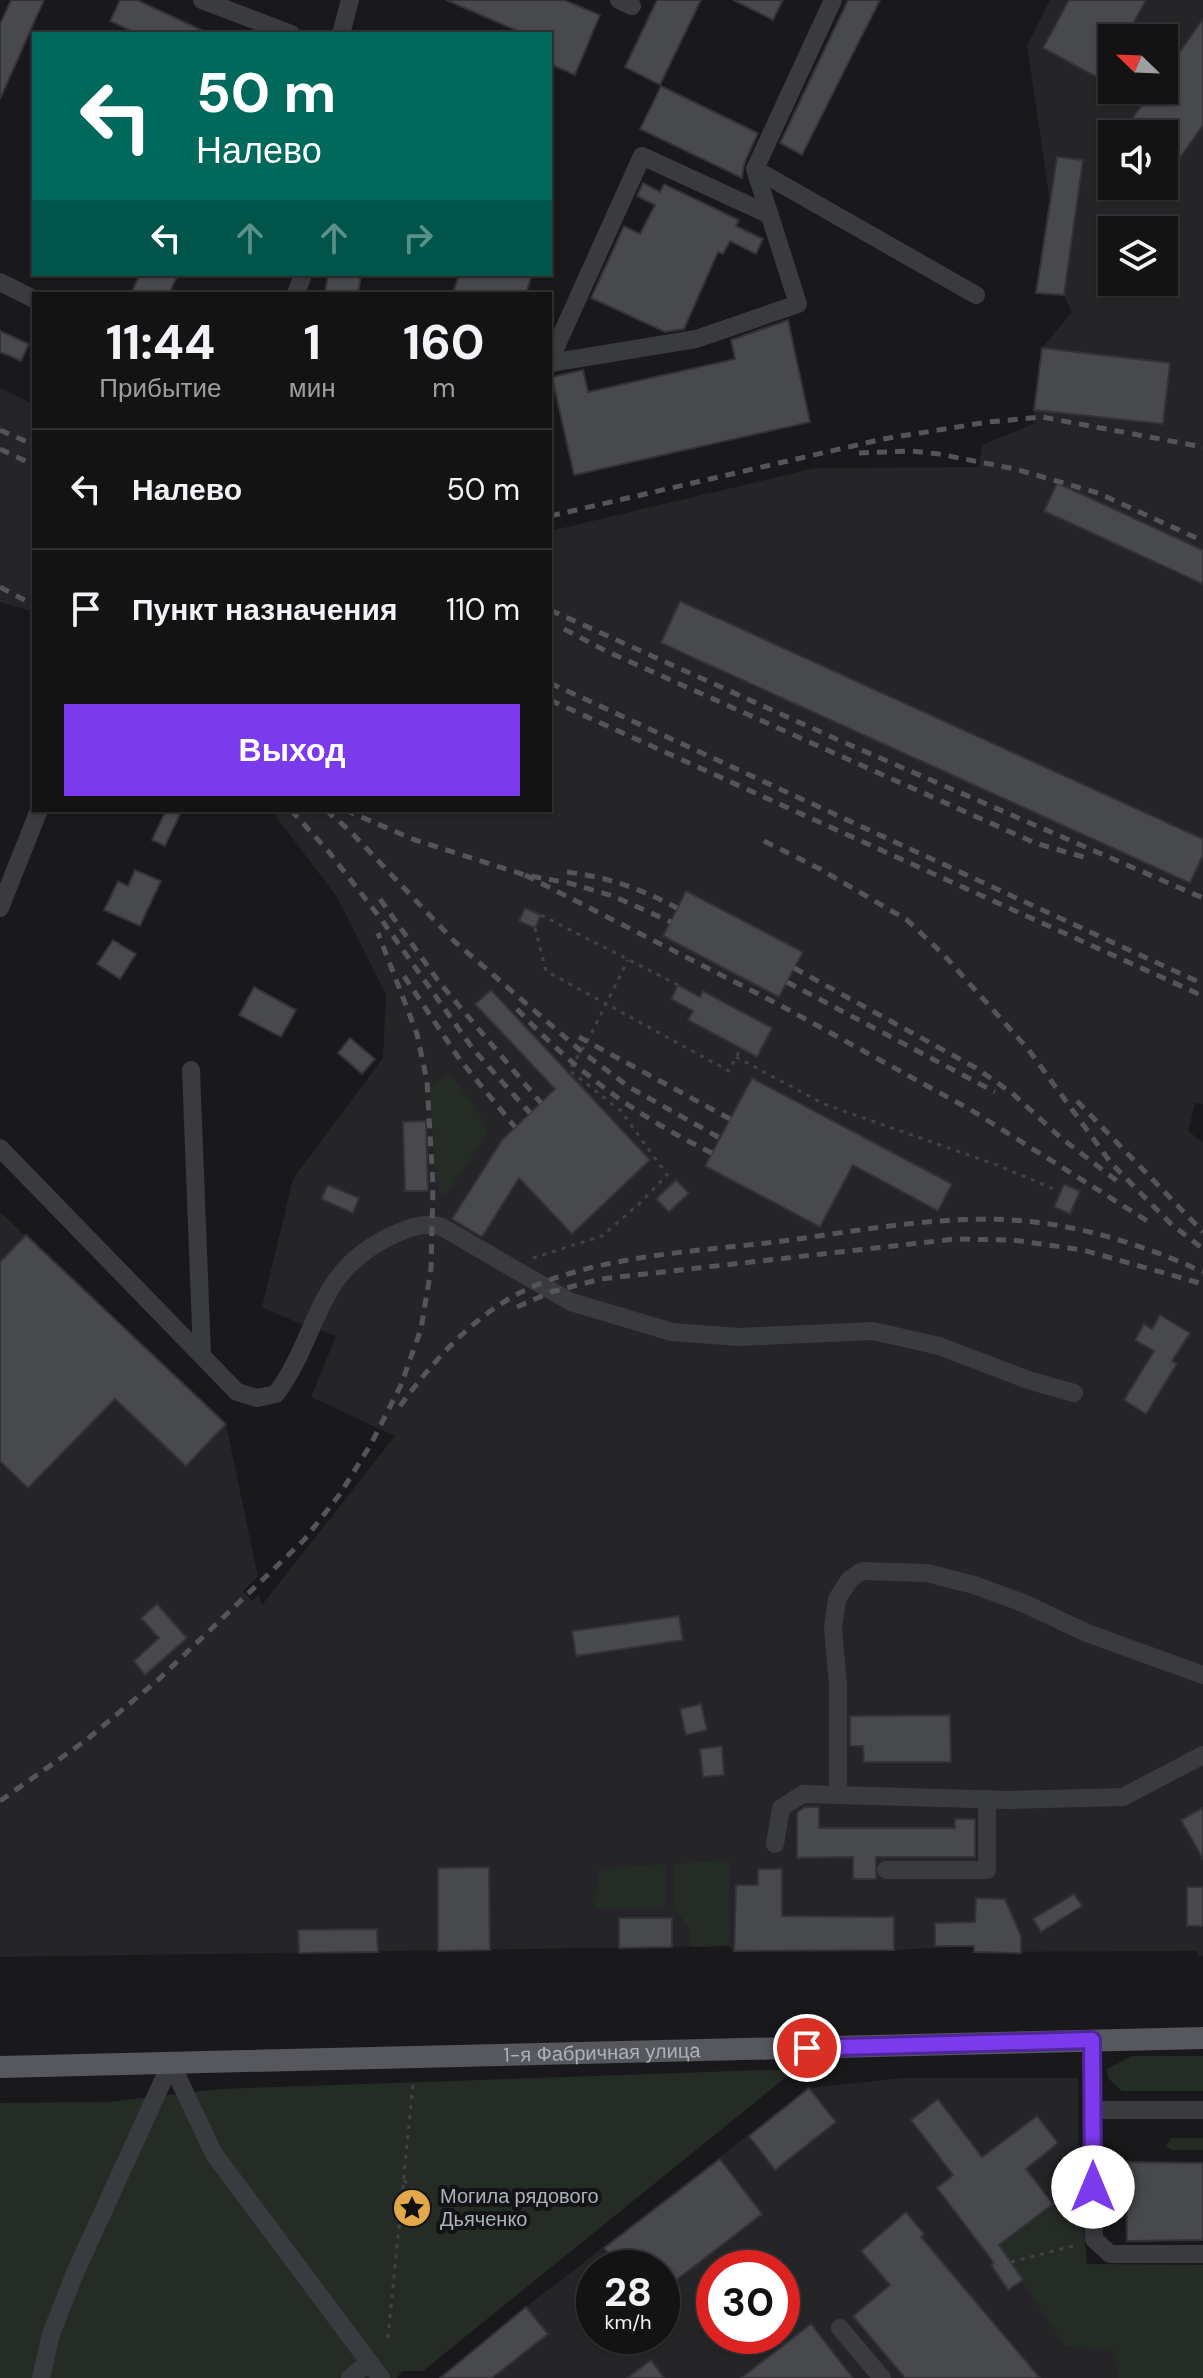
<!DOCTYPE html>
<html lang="ru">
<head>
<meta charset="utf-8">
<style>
	:root { --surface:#131314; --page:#202022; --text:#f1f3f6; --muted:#9d9ea0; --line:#323234; --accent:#7c3aed }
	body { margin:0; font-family:"DM Sans",sans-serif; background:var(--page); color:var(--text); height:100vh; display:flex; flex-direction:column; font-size:30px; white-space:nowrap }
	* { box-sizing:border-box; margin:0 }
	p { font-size:26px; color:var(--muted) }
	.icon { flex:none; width:44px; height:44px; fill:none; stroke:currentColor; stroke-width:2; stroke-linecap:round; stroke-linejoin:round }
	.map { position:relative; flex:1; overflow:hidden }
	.side { position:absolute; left:32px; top:292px; width:520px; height:520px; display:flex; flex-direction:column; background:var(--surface); border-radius:0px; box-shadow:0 2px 6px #0004,0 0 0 2px var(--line) }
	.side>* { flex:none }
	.guide { position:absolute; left:32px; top:32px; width:520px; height:244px; border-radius:0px; box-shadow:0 2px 6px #0004,0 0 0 2px var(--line); background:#00695c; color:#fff; overflow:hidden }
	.needle { width:52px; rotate:293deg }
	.fabs { position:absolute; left:1098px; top:24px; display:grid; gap:16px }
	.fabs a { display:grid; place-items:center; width:80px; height:80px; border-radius:0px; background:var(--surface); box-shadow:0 2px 6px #0004,0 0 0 2px var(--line); font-size:40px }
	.speed { position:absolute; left:576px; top:2250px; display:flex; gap:16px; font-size:40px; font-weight:700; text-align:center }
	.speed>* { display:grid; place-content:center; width:104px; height:104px; border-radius:50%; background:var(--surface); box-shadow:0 2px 6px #0004,0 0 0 2px var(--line); line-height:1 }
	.speed small { font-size:20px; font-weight:400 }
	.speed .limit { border:12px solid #d22; background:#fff; color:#111 }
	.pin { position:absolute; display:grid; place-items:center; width:68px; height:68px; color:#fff; margin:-34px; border:4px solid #fff; border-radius:50%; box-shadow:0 2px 8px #0007 }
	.me { position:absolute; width:88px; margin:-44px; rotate:0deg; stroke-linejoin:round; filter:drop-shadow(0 0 6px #0008) }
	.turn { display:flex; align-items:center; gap:28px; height:168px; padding:0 32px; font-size:36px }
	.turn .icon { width:104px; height:104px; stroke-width:2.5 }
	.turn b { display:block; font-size:56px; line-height:68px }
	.lanes { display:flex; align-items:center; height:76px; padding:0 32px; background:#0003; justify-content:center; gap:40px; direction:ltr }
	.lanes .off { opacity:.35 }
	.eta { display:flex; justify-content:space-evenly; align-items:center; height:136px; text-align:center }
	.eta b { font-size:48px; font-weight:700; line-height:56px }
	.action { display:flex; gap:16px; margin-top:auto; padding:16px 32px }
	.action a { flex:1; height:92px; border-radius:0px; background:var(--accent); color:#fff; font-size:32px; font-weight:700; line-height:92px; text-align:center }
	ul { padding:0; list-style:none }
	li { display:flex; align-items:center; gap:24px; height:120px; padding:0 32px; border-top:2px solid var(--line) }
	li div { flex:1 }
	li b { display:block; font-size:30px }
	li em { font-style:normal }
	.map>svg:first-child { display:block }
	.built { fill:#252528; fill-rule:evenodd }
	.green { fill:#252c26 }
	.building { fill:#48494d; stroke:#333337; stroke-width:2 }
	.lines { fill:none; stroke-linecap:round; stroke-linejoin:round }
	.path { stroke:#404246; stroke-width:3; stroke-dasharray:4 6; stroke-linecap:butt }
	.minor { stroke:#3a3b3f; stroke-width:18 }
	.major { stroke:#56585e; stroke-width:22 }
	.rail { stroke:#53555a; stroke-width:5; stroke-dasharray:10 8; stroke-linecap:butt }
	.route-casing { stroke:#51269a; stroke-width:20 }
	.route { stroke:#7c3aed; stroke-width:14 }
	.labels { text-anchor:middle; stroke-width:8; stroke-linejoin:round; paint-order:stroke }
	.street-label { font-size:20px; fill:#acb1b9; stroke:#141416 }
	.poi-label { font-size:20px; fill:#acb1b9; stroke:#141416; text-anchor:start }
</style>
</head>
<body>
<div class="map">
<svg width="1203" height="2378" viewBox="0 0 1203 2378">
	<rect width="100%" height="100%" fill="#19191b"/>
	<g class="built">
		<path d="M1050 0H1203V1104L1195 1103 1188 1131 1203 1142V1956H1198L1197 1951 974 1952 973 1946 894 1950 734 1951 729 1946 0 1957V1212L226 1424 258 1577 243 1591 252 1601 259 1595 262 1605 395 1436 311 1397 336 1336 296 1322 262 1307 293 1179 383 1058 386 995 337 897 271 810H550V531L816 468 979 467 982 445 1033 424 1042 348 1072 312 1064 295 1027 46ZM1112 38H1164V90H1112ZM1112 134H1164V186H1112ZM1112 230H1164V282H1112Z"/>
		<path d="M0 388 34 404V612L0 602Z"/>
		<path d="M903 2078H1078V2170L1053 2203 1114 2350 1118 2378H440L526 2307 809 2088ZM594 2268H662V2336H594ZM714 2268H782V2336H714Z"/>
	</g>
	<g class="green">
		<path d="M449 1073 475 1107 487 1130 483 1139 446 1194 440 1193 437 1188 429 1087Z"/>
		<path d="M729 1860 730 1946 690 1947 691 1931 675 1907V1864Z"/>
		<path d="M665 1864V1909L595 1908 598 1869Z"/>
		<path d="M1132 2056H1203V2091H1122L1108 2078 1107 2069Z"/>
		<path d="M796 2069 423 2371H402L397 2378H0V2103L108 2102 220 2089Z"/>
		<path d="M1171 2138H1203V2150H1172L1166 2146Z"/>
		<path d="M1078 2170 1087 2264 1203 2265V2378H1118L1114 2350 1065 2346 999 2245 1053 2204Z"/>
	</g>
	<g class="building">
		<path d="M11 0H44L0 99V24Z"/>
		<path d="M120 0H137L210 34H138L110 21Z"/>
		<path d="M446 0H564L600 15 575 75 550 64V34H525Z"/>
		<path d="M657 0H701L660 85 625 67Z"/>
		<path d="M733 0H783L773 20Z"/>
		<path d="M848 0H880L802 155 780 143Z"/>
		<path d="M1069 0H1146L1125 38H1112V62L1102 80 1043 48Z"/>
		<path d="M1203 19V125L1179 159 1164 148V134H1144L1129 123 1153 90H1164V74Z"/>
		<path d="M661 86 758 133 744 164 742 178 640 129Z"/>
		<path d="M1057 157 1083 160 1064 295 1036 293Z"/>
		<path d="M643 183 660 192 664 184 739 220 736 226 763 239 756 254 730 241 723 254 718 252 684 329 665 332 591 298 624 226 640 234 655 205 637 196Z"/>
		<path d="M140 274H178L169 294H131Z"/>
		<path d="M328 274H361L358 294H325Z"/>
		<path d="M459 274H532L526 294H453Z"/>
		<path d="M788 320 810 422 574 475 552 377 583 370 588 392 735 359 731 340Z"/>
		<path d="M0 331 29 344 21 361 0 352Z"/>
		<path d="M1042 348 1170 363 1163 424 1034 410Z"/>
		<path d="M1057 483 1203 550V584L1044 511Z"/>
		<path d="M680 601 1203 839V855L1190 883 661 643Z"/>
		<path d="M166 810H182L165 846 152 840Z"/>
		<path d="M135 870 161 881 140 926 104 910 118 881 128 886Z"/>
		<path d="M686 891 803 952 779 997 663 936Z"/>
		<path d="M525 908 541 915 535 928 519 921Z"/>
		<path d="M113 940 136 954 120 979 97 964Z"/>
		<path d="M678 985 700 997 703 991 772 1028 757 1057 688 1020 693 1011 671 999Z"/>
		<path d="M254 987 296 1010 281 1037 239 1015Z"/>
		<path d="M491 990 650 1160 572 1234 519 1178 482 1237 452 1219 502 1140 555 1089 475 1004Z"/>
		<path d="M350 1038 375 1059 362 1074 338 1053Z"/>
		<path d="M752 1078 952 1184 938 1211 853 1165 820 1227 705 1166Z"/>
		<path d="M426 1121 428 1191H405L403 1122Z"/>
		<path d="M676 1180 689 1193 669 1212 656 1199Z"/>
		<path d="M1064 1184 1080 1191 1070 1214 1054 1207Z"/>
		<path d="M328 1185 359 1198 353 1213 321 1199Z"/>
		<path d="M26 1235 226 1424 186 1466 115 1399 28 1488 0 1461V1262Z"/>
		<path d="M1160 1315 1190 1333 1172 1361 1177 1364 1146 1414 1124 1400 1154 1351 1135 1340 1144 1324 1152 1329Z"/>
		<path d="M157 1604 187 1638 145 1675 134 1661 159 1638 141 1618Z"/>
		<path d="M679 1616 683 1640 576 1656 572 1631Z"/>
		<path d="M701 1704 707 1730 686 1735 680 1709Z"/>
		<path d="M950 1715 951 1762H864L863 1746H850V1716Z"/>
		<path d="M722 1746 724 1775 703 1777 700 1749Z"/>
		<path d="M805 1807H819V1828H955V1819H975V1857H876V1879H853V1857L797 1858V1812Z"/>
		<path d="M1203 1808V1859L1181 1820Z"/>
		<path d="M489 1867 490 1950 438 1951V1868Z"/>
		<path d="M758 1869H782V1916L894 1917V1950L734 1951 736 1885H758Z"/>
		<rect x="1187" y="1887" width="16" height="39"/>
		<path d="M1074 1894 1082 1906 1041 1932 1033 1919Z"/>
		<path d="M976 1898 1005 1899 1021 1936V1953L974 1952V1946H935V1923L975 1922Z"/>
		<path d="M619 1918H672V1947L619 1948Z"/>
		<path d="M377 1929 378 1952 299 1953 298 1930Z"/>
		<path d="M809 2088 836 2122 775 2170 749 2136Z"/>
		<path d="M938 2099 982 2157 1037 2116 1058 2143 1026 2169 1053 2204 999 2245 1023 2280 1008 2290 991 2265 994 2263 937 2188 953 2175 911 2120Z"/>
		<path d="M720 2159 762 2214 662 2291V2268H619L604 2248Z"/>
		<path d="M1126 2162 1203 2163V2240L1127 2241Z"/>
		<path d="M906 2212 924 2234 921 2237 1040 2378H905L853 2316 890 2285 861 2251Z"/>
		<path d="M526 2307 548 2334 492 2378H440Z"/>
		<path d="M811 2324 853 2378H741Z"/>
		<path d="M651 2360 664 2378H627Z"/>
	</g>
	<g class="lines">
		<g class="path">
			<path d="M541 915 678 985"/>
			<path d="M535 928 546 971 729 1071 741 1048"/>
			<path d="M736 1057 824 1104 997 1165 1054 1189"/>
			<path d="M533 1258 602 1236 640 1203 667 1175 621 1111 569 1070 587 1042 628 960"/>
			<path d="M404 2180 422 2202"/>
			<path d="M1011 2262 1077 2245"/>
			<path d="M388 2338 413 2084"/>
		</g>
		<g class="minor">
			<path d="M202 0 291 34"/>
			<path d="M619 0 632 6"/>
			<path d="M341 34 350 0"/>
			<path d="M755 169 976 295"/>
			<path d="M0 282 34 299"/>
			<path d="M296 294 303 274"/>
			<path d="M550 360 642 156 770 215"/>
			<path d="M550 363 696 339 798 304 755 169 833 0"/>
			<path d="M0 908 39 810"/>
			<path d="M191 1070 202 1355"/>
			<path d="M0 1148 237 1392 257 1398 276 1394C322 1331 313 1271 395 1234 411 1227 425 1222 442 1227L571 1302 672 1332 739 1337 873 1331 939 1346 1028 1380 1074 1393"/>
			<path d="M838 1795V1685L833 1628 837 1599 850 1579 862 1571 927 1573 974 1585 1023 1603 1087 1633 1203 1675"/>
			<path d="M775 1844 781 1808 803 1794 1009 1800 1123 1797 1203 1755"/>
			<path d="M886 1870H987V1799"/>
			<path d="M1092 2040 1094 2239 1110 2254H1203"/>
			<path d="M171 2063 214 2154 381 2378"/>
			<path d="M1093 2110H1203"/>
			<path d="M840 2328 882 2378"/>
			<path d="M41 2378 51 2334 75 2273 171 2063"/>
			<path d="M350 2378 369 2362"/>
		</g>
		<path class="major" id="s1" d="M0 2067 1203 2038"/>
		<g class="rail">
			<path d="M0 430 34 445"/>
			<path d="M0 449 34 465"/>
			<path d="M859 453 911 451 939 454 1015 469 1098 493 1203 541"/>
			<path d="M550 516 883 439 988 422 1042 417 1203 447"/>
			<path d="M0 587 34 605"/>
			<path d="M550 610 834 738 1203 898"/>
			<path d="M564 629 606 651 1035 843 1087 858"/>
			<path d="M550 683 1203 984"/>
			<path d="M550 700 1203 996"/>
			<path d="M291 810 329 852 381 919 473 1049 530 1113"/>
			<path d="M326 810 350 831 454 941 581 1051 629 1087 720 1138"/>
			<path d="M345 810 415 840 525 875 569 883 613 896 671 922"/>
			<path d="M764 841 820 869 907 920 943 954 1028 1049 1111 1163 1170 1223 1203 1249"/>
			<path d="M567 872C608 877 641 889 677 908"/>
			<path d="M525 875 776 1003 971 1110 1152 1224"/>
			<path d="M380 899 439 982 541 1103"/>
			<path d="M794 968 976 1068 1012 1093 1060 1137 1117 1181"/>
			<path d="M404 976 460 1060 515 1127"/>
			<path d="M787 982 995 1092"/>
			<path d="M517 1009C574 1070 637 1117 712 1153"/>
			<path d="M579 1037 730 1119"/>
			<path d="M1077 1101 1203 1232"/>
			<path d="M517 1307 551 1292 601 1279 955 1239 1013 1240 1083 1250 1203 1284"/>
			<path d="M400 1406C436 1357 481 1307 539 1284 615 1254 703 1251 783 1241 865 1230 959 1211 1042 1223 1096 1230 1153 1249 1203 1272"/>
			<path d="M0 1801 85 1741 159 1679 304 1540 340 1494 371 1444 401 1385 421 1329 431 1269 433 1186 427 1081 417 1034 378 933"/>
		</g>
	</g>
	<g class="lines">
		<defs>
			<path id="route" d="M807 2048 1092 2040 1093 2187"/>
		</defs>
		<use href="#route" class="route-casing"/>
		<use href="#route" class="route"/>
	</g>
	<defs>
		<symbol id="sight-disc" viewBox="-11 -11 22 22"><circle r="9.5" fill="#e3a849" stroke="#141416"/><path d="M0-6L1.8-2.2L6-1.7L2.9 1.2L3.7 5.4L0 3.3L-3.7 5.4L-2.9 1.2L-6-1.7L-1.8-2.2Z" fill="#111"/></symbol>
	</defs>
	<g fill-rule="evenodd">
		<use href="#sight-disc" x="390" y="2186" width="44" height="44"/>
	</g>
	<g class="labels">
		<g class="street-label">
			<text dy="7" stroke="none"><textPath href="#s1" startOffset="602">1-я Фабричная улица</textPath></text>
		</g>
		<g class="poi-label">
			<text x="440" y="2203">Могила рядового<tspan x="440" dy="23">Дьяченко</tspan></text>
		</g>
	</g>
</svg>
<div class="fabs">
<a><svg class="needle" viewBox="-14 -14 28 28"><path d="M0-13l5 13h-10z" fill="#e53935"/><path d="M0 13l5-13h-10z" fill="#9d9ea0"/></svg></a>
<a><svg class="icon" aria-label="sound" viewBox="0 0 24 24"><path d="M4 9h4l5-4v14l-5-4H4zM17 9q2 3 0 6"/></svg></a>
<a><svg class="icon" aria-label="layers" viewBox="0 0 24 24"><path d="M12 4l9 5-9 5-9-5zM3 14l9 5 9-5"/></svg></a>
</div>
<div class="speed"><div>28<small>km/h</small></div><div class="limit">30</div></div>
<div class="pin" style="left:807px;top:2048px;background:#d93025"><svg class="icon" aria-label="arrive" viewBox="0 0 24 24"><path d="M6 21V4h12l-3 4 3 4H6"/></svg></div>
<svg class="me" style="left:1093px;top:2187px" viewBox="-20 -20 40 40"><circle r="19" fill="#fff"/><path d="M0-13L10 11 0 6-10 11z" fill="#7c3aed"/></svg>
<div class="guide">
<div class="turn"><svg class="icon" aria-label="left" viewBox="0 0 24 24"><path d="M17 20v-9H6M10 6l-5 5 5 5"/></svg><div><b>50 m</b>Налево</div></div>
<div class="lanes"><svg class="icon" aria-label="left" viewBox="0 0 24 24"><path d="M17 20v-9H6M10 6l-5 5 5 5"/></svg><svg class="icon off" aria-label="ahead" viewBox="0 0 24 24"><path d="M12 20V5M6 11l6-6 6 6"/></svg><svg class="icon off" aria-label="ahead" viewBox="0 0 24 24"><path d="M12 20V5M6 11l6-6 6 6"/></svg><svg class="icon off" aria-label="right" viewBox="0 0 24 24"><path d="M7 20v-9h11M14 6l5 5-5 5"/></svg></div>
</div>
<section class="side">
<div class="eta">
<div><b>11:44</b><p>Прибытие</p></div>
<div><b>1</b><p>мин</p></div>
<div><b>160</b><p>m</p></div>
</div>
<ul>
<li><svg class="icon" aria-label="left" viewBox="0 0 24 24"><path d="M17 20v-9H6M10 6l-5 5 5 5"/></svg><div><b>Налево</b></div><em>50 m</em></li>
<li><svg class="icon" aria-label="arrive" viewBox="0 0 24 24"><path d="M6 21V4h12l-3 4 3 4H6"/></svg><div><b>Пункт назначения</b></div><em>110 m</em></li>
</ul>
<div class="action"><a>Выход</a></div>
</section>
</div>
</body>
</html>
